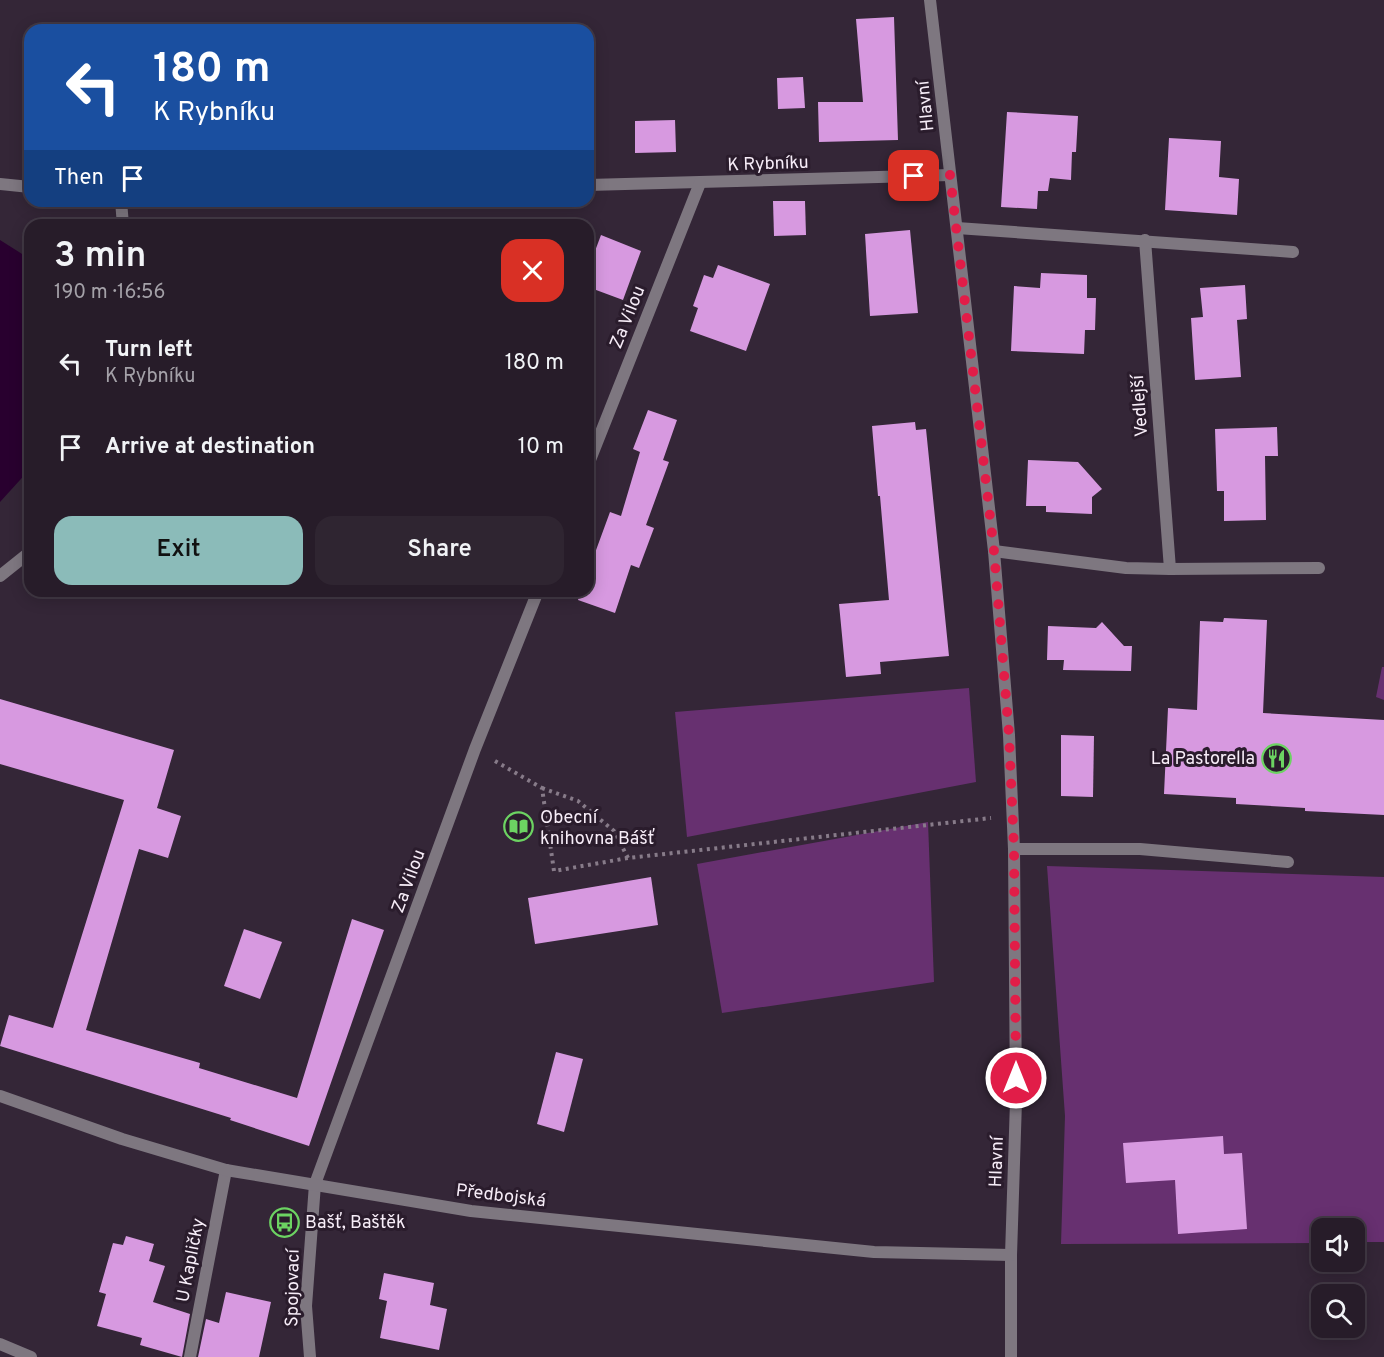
<!DOCTYPE html>
<html lang="en">
<head>
<meta charset="utf-8">
<style>
	:root { --surface:#271c29; --page:#2f2531; --text:#f1f3f6; --muted:#a4a1a8; --line:#433a46; --accent:#8bbbb9 }
	body { margin:0; font-family:Overpass,sans-serif; background:var(--page); color:var(--text); height:100vh; display:flex; flex-direction:column; font-size:22px; white-space:nowrap }
	* { box-sizing:border-box; margin:0 }
	p { font-size:20px; color:var(--muted) }
	.icon { flex:none; width:33px; height:33px; fill:none; stroke:currentColor; stroke-width:2; stroke-linecap:round; stroke-linejoin:round }
	.map { position:relative; flex:1; overflow:hidden }
	.drawer { position:absolute; left:24px; top:219px; width:570px; height:378px; display:flex; flex-direction:column; background:var(--surface); border-radius:18px; box-shadow:0 3px 15px #0003,0 0 0 2px var(--line) }
	.drawer>* { flex:none }
	.guide { position:absolute; left:24px; top:24px; width:570px; height:183px; border-radius:18px; box-shadow:0 3px 15px #0003,0 0 0 2px var(--line); background:#1a4fa0; color:#fff; overflow:hidden }
	.tools { position:absolute; left:1311px; top:1218px; display:grid; gap:12px }
	.tools a { display:grid; place-items:center; width:54px; height:54px; border-radius:12px; background:var(--surface); box-shadow:0 3px 15px #0003,0 0 0 2px var(--line); font-size:30px }
	.pin { position:absolute; display:grid; place-items:center; width:51px; height:51px; color:#fff; margin:-26px; border-radius:12px; box-shadow:0 3px 9px #0006 }
	.me { position:absolute; width:66px; margin:-33px; rotate:0deg; stroke-linejoin:round; filter:drop-shadow(0 0 4px #0008) }
	.turn { display:flex; align-items:center; gap:21px; height:126px; padding:0 30px; font-size:27px }
	.turn .icon { width:78px; height:78px; stroke-width:2.5 }
	.turn b { display:block; font-size:42px; line-height:51px }
	.then { display:flex; align-items:center; height:57px; padding:0 30px; background:#0003; gap:12px; font-size:22px }
	.round { display:grid; place-items:center; flex:none; width:63px; height:63px; border-radius:18px; background:var(--page) }
	.headline { display:flex; align-items:center; justify-content:space-between; height:102px; padding:0 30px }
	h1 { font-size:36px; font-weight:600; line-height:45px }
	.cta { display:flex; gap:12px; margin-top:auto; padding:12px 30px }
	.cta a { flex:1; height:69px; border-radius:18px; background:var(--accent); color:#111; font-size:24px; font-weight:600; line-height:69px; text-align:center }
	.cta a+a { background:var(--page); color:var(--text) }
	ul { padding:0; list-style:none }
	li { display:flex; align-items:center; gap:18px; height:84px; padding:0 30px }
	li div { flex:1 }
	li b { display:block; font-size:22px }
	li em { font-style:normal }
	.map>svg:first-child { display:block }
	.green { fill:#673070 }
	.water { fill:#29002f }
	.building { fill:#d799e0 }
	.lines { fill:none; stroke-linecap:round; stroke-linejoin:round }
	.path { stroke:#877b89; stroke-width:4; stroke-dasharray:3 4.5; stroke-linecap:butt }
	.service { stroke:#7e7780; stroke-width:12 }
	.minor { stroke:#7e7780; stroke-width:12 }
	.tertiary { stroke:#7e7780; stroke-width:12 }
	.route { stroke:#e11d48; stroke-width:10; stroke-dasharray:0 18 }
	.labels { text-anchor:middle; stroke-width:6; stroke-linejoin:round; paint-order:stroke }
	.street-label { font-size:18px; fill:#f7edf8; stroke:#2a1c2c }
	.poi-label { font-size:18px; fill:#f7edf8; stroke:#2a1c2c; text-anchor:start }
</style>
</head>
<body>
<div class="map">
<svg width="1384" height="1357" viewBox="0 0 1384 1357">
	<rect width="100%" height="100%" fill="#342637"/>
	<g class="green">
		<path d="M1382 667H1384V700L1376 697Z"/>
		<path d="M969 688 976 782 687 837 675 712Z"/>
		<path d="M928 822 934 982 722 1013 697 864Z"/>
		<path d="M1047 866 1384 877V1242H1355L1354 1228H1322L1321 1243 1061 1244 1065 1116Z"/>
	</g>
	<path class="water" d="M0 240 30 259V469L0 502Z"/>
	<g class="building">
		<path d="M894 17 898 140 819 142 818 102H863L856 19Z"/>
		<path d="M803 77 805 108 778 109 777 78Z"/>
		<path d="M1007 112 1078 116 1076 152H1072L1071 180 1050 178 1048 191H1038L1037 209 1001 207Z"/>
		<path d="M675 120 676 152 635 153V121Z"/>
		<path d="M1169 138 1221 141 1219 177 1239 179 1237 215 1165 210Z"/>
		<path d="M773 201H805L806 235 774 236Z"/>
		<path d="M910 230 918 313 870 316 865 234Z"/>
		<path d="M601 235 641 251 623 300 588 287V248L595 251Z"/>
		<path d="M718 265 770 284 746 351 690 331 698 308 693 306 704 275 713 278Z"/>
		<path d="M1041 273 1087 275V298H1096L1095 330H1085L1084 354 1011 351 1014 286 1040 288Z"/>
		<path d="M1245 285 1247 319 1237 320 1241 377 1195 380 1191 318 1203 317 1200 288Z"/>
		<path d="M648 410 677 420 663 460 669 462 646 525 654 528 639 568 631 565 615 613 578 600 581 591H588V572L610 512 621 516 640 452 633 449Z"/>
		<path d="M915 422 916 430 926 429 949 656 880 662 881 674 846 677 839 604 889 600 880 496H878L872 426Z"/>
		<path d="M1277 427 1278 456H1265L1266 520 1224 521V491H1217L1215 429Z"/>
		<path d="M1028 460 1078 462 1102 489 1092 497V514L1046 512V506H1026Z"/>
		<path d="M1224 618 1267 620 1263 713 1384 720V815L1305 811V808L1236 804V798L1164 794 1168 708 1197 710 1200 621 1223 622Z"/>
		<path d="M1102 622 1124 646H1132L1131 671 1063 670 1064 660H1047L1048 626 1096 628Z"/>
		<path d="M0 699 174 750 157 808 181 816 168 858 139 849 86 1030 200 1063 199 1068 297 1098 352 919 384 930 309 1146 230 1120 231 1118 0 1046 9 1015 53 1028 124 800 0 764Z"/>
		<path d="M1061 735 1094 736 1093 797 1061 796Z"/>
		<path d="M651 877 658 925 535 944 528 898Z"/>
		<path d="M244 929 282 942 260 999 224 986Z"/>
		<path d="M556 1052 583 1059 564 1132 537 1124Z"/>
		<path d="M1223 1136 1224 1154 1242 1153 1247 1229 1178 1234 1175 1180 1126 1183 1123 1143Z"/>
		<path d="M126 1236 154 1244 149 1261 165 1266 153 1302 190 1314 182 1357 140 1345 142 1338 97 1326 106 1294 99 1292 113 1243 123 1245Z"/>
		<path d="M384 1273 434 1283 430 1305 447 1309 439 1350 380 1338 387 1301 379 1299Z"/>
		<path d="M226 1292 271 1302 259 1357H198L206 1319 219 1323Z"/>
	</g>
	<g class="lines">
		<g class="path">
			<path d="M495 761 542 788 554 871 628 858 991 818"/>
			<path d="M542 788 578 801 614 831 628 858"/>
		</g>
		<path class="service" d="M1014 849H1140L1288 862"/>
		<g class="minor">
			<path d="M0 184 30 187"/>
			<path d="M588 185 950 175"/>
			<path d="M121 201 123 225"/>
			<path d="M957 228 1293 252"/>
			<path d="M1145 240 1170 569"/>
			<path d="M588 465 700 183"/>
			<path d="M994 551 1126 568 1170 569 1319 568"/>
			<path d="M0 576 30 552"/>
			<path d="M0 1344 31 1357"/>
			<path d="M190 1357 226 1170"/>
			<path d="M310 1357 306 1306 315 1184 475 749 538 591"/>
		</g>
		<g class="tertiary">
			<path d="M930 0 994 551 1009 735 1014 849 1016 1101 1011 1255V1357"/>
			<path d="M0 1096 122 1139 226 1170 471 1211 874 1252 1011 1255"/>
		</g>
	</g>
	<g class="lines">
		<path class="route" d="M914 176 950 175 994 551 1009 735 1014 849 1016 1078"/>
	</g>
	<defs>
		<symbol id="restaurant-ring" viewBox="-11 -11 22 22"><circle r="9.5" fill="#2a1c2c" stroke="#6cd362" stroke-width="1.5"/><path d="M-5-6h1v4h1v-4h1v4h1v-4h1v5L-1.5 .5V6h-2V.5L-5-1ZM5-6V6H3V1.5H1.5Q1.5-4 5-6Z" fill="#6cd362"/></symbol>
		<symbol id="library-ring" viewBox="-11 -11 22 22"><circle r="9.5" fill="#2a1c2c" stroke="#6cd362" stroke-width="1.5"/><path d="M-6-4Q-3-5.5-.7-3.5V5Q-3 3-6 4ZM6-4Q3-5.5 .7-3.5V5Q3 3 6 4Z" fill="#6cd362"/></symbol>
		<symbol id="bus-ring" viewBox="-11 -11 22 22"><circle r="9.5" fill="#2a1c2c" stroke="#6cd362" stroke-width="1.5"/><path d="M-5-6H5V4H4V6H2V4H-2V6H-4V4H-5ZM-3.5-4V0h7V-4ZM-3.5 1.2v1.5H-2V1.2ZM2 1.2v1.5H3.5V1.2Z" fill="#6cd362"/></symbol>
	</defs>
	<g fill-rule="evenodd">
		<use href="#restaurant-ring" x="1260" y="742" width="33" height="33"/>
		<use href="#library-ring" x="502" y="810" width="33" height="33"/>
		<use href="#bus-ring" x="268" y="1206" width="33" height="33"/>
	</g>
	<g class="labels">
		<g class="street-label">
			<text transform="translate(925 106) rotate(-96)" y="6">Hlavní</text>
			<text transform="translate(768 163) rotate(-2)" y="6">K Rybníku</text>
			<text transform="translate(627 317) rotate(-68)" y="6">Za Vilou</text>
			<text transform="translate(1139 406) rotate(-94)" y="6">Vedlejší</text>
			<text transform="translate(408 881) rotate(-70)" y="6">Za Vilou</text>
			<text transform="translate(996 1162) rotate(-88)" y="6">Hlavní</text>
			<text transform="translate(501 1195) rotate(7)" y="6">Předbojská</text>
			<text transform="translate(190 1260) rotate(-79)" y="6">U Kapličky</text>
			<text transform="translate(292 1288) rotate(-89)" y="6">Spojovací</text>
		</g>
		<g class="poi-label">
			<text x="1255" y="764" text-anchor="end">La Pastorella</text>
			<text x="540" y="823">Obecní<tspan x="540" dy="21">knihovna Bášť</tspan></text>
			<text x="305" y="1228">Bašť, Baštěk</text>
		</g>
	</g>
</svg>
<div class="tools">
<a><svg class="icon" aria-label="sound" viewBox="0 0 24 24"><path d="M4 9h4l5-4v14l-5-4H4zM17 9q2 3 0 6"/></svg></a>
<a><svg class="icon" aria-label="search" viewBox="0 0 24 24"><circle cx="10" cy="10" r="6"/><path d="M15 15l6 6"/></svg></a>
</div>
<div class="pin" style="left:914px;top:176px;background:#d93025"><svg class="icon" aria-label="arrive" viewBox="0 0 24 24"><path d="M6 21V4h12l-3 4 3 4H6"/></svg></div>
<svg class="me" style="left:1016px;top:1078px" viewBox="-20 -20 40 40"><circle r="17" fill="#e11d48" stroke="#fff" stroke-width="3"/><path d="M0-11L8 9 0 5-8 9z" fill="#fff"/></svg>
<div class="guide">
<div class="turn"><svg class="icon" aria-label="left" viewBox="0 0 24 24"><path d="M17 20v-9H6M10 6l-5 5 5 5"/></svg><div><b>180 m</b>K Rybníku</div></div>
<div class="then">Then<svg class="icon" aria-label="arrive" viewBox="0 0 24 24"><path d="M6 21V4h12l-3 4 3 4H6"/></svg></div>
</div>
<section class="drawer">
<div class="headline"><div><h1>3 min</h1><p>190 m · 16:56</p></div><a class="round" style="background:#d93025;color:#fff"><svg class="icon" aria-label="close" viewBox="0 0 24 24"><path d="M6 6l12 12M18 6L6 18"/></svg></a></div>
<ul>
<li><svg class="icon" aria-label="left" viewBox="0 0 24 24"><path d="M17 20v-9H6M10 6l-5 5 5 5"/></svg><div><b>Turn left</b><p>K Rybníku</p></div><em>180 m</em></li>
<li><svg class="icon" aria-label="arrive" viewBox="0 0 24 24"><path d="M6 21V4h12l-3 4 3 4H6"/></svg><div><b>Arrive at destination</b></div><em>10 m</em></li>
</ul>
<div class="cta"><a>Exit</a><a>Share</a></div>
</section>
</div>
</body>
</html>
